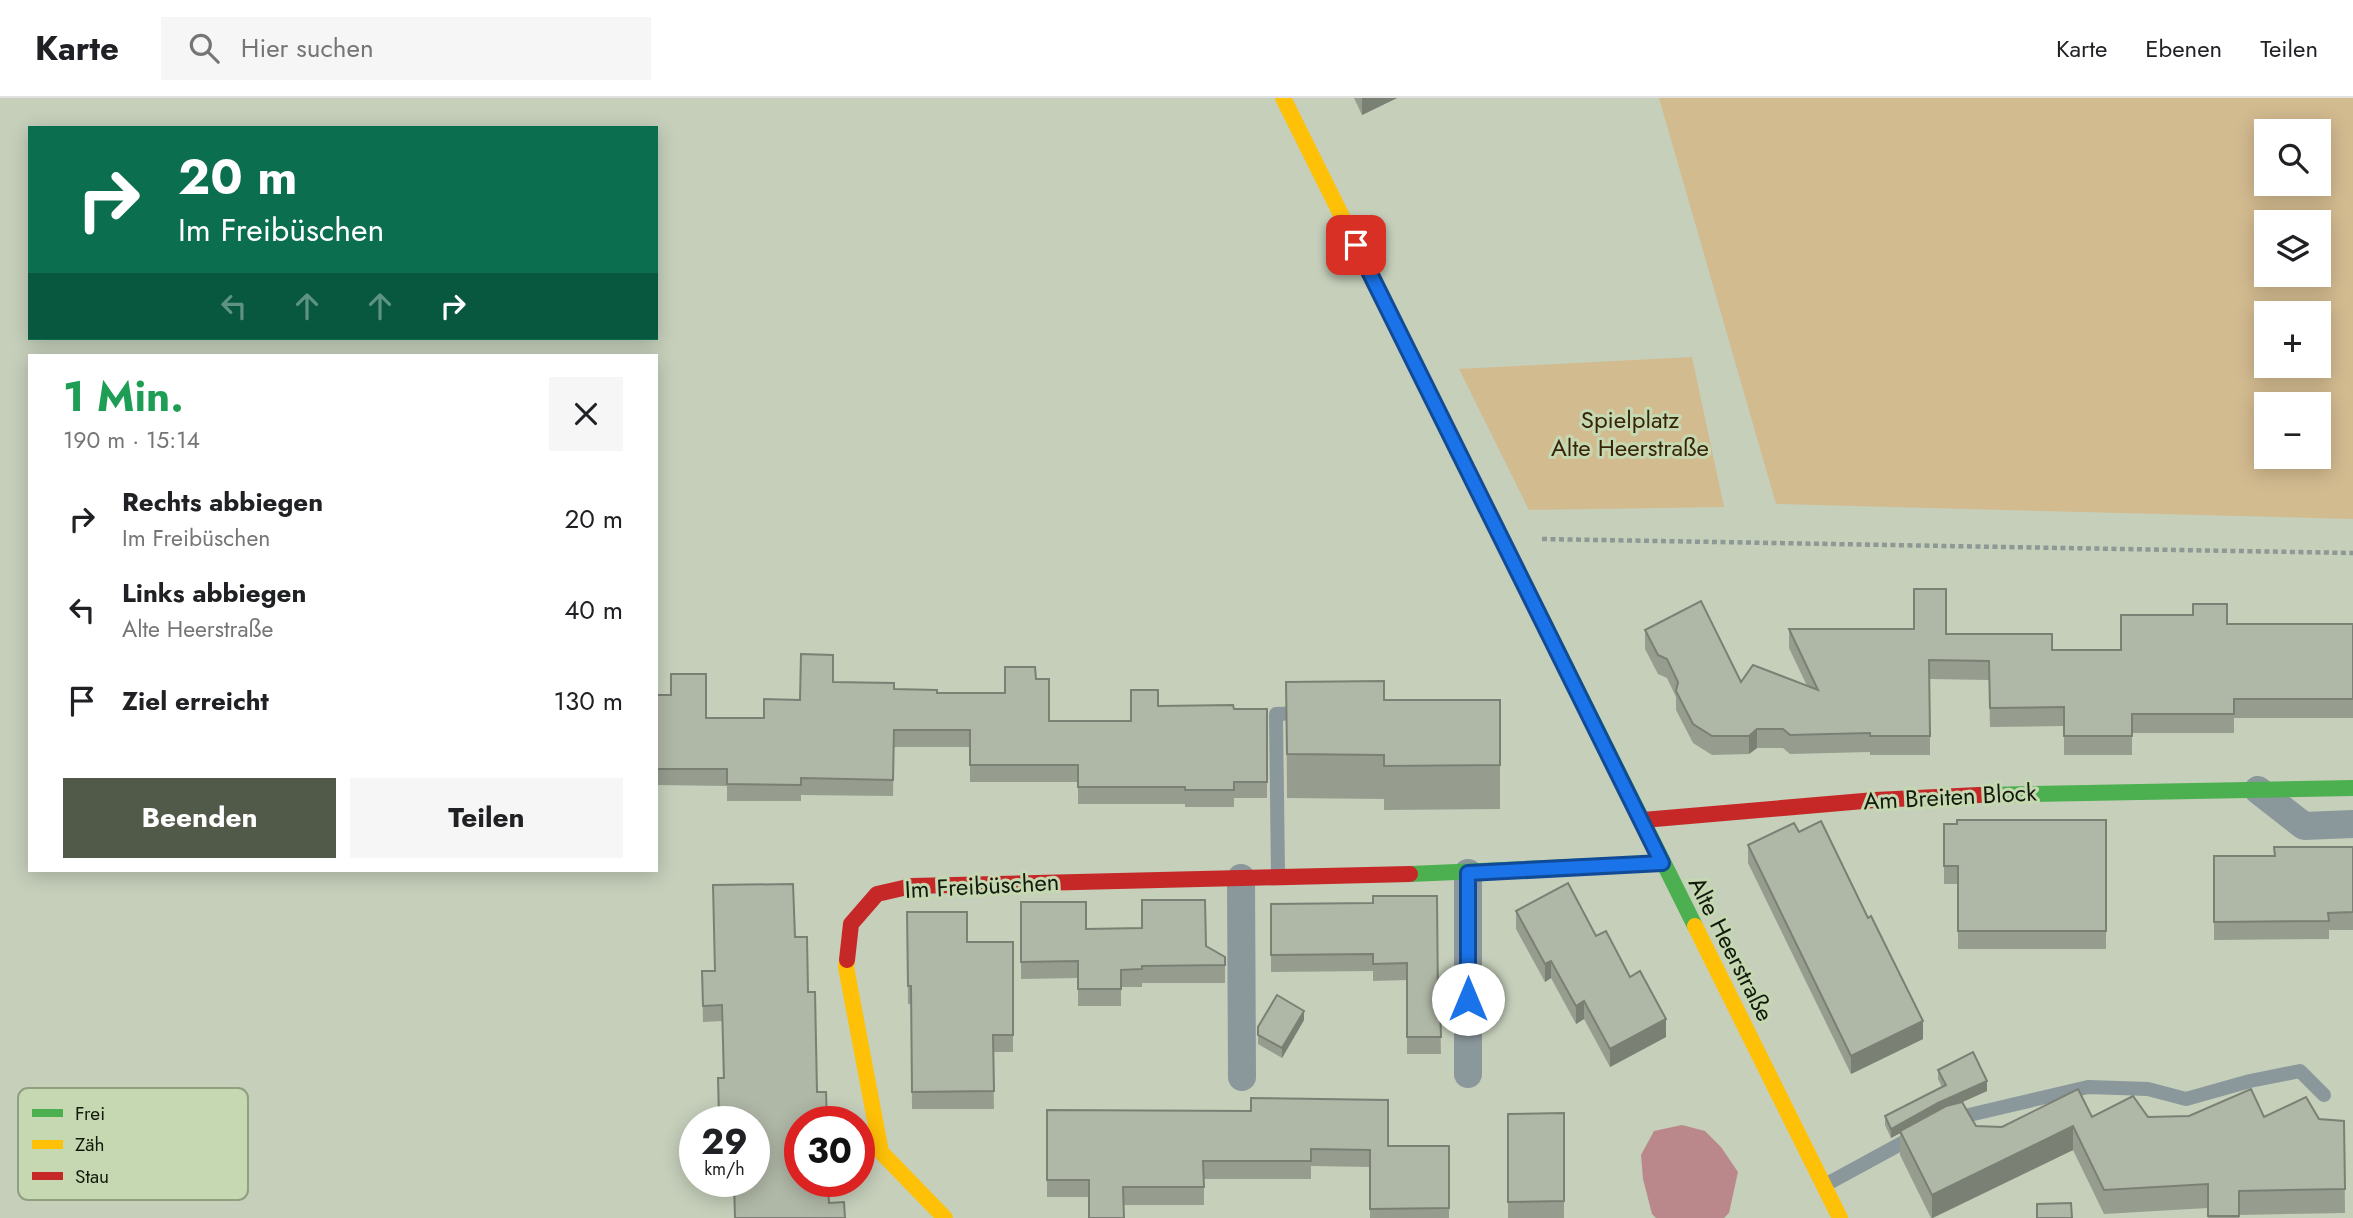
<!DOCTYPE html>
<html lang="de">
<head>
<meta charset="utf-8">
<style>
	:root { --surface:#fff; --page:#f6f6f6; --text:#202124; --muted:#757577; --line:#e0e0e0; --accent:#515949 }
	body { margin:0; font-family:Jost,sans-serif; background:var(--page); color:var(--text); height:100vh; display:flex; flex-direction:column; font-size:26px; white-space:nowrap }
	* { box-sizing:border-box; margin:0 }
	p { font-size:23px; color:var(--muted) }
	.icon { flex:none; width:38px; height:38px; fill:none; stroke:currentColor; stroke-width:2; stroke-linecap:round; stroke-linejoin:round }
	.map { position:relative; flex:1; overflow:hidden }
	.sheet { position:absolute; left:28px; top:256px; width:630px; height:518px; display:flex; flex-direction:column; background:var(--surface); border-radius:0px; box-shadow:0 4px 18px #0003 }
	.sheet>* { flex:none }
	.hud { position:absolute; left:28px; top:28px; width:630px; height:214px; border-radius:0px; box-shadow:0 4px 18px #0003; background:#0b6e4f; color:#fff; overflow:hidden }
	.fabs { position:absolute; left:2254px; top:21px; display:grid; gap:14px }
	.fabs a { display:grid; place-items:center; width:77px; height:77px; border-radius:0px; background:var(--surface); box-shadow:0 4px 18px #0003; font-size:35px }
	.speed { position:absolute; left:679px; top:1008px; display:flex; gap:14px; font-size:35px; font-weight:700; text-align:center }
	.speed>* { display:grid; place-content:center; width:91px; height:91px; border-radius:50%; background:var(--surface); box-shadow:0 4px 18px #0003; line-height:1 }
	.speed small { font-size:18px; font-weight:400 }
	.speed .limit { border:10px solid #d22; background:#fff; color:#111 }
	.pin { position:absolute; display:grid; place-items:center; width:60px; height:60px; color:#fff; margin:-30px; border-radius:14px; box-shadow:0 4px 10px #0006 }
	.me { position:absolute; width:77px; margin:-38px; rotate:0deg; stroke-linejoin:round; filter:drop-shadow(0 0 5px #0008) }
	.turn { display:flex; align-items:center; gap:24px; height:147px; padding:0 35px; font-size:32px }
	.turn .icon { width:91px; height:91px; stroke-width:2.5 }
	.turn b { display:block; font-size:49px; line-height:60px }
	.lanes { display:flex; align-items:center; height:66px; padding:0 35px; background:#0003; justify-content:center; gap:35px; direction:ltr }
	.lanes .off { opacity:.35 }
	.round { display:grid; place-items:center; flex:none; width:74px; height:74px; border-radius:0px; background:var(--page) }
	.summary { display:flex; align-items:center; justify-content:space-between; height:119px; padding:0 35px }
	h1 { font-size:42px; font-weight:700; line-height:52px; color:#1e9e55 }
	.button { display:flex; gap:14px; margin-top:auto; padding:14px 35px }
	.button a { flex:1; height:80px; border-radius:0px; background:var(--accent); color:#fff; font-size:28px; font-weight:700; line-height:80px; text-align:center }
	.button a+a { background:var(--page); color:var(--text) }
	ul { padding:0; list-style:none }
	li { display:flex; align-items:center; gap:21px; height:91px; padding:0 35px }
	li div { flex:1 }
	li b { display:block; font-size:26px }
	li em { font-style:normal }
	header { display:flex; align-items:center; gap:42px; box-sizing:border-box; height:98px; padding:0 35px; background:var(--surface); border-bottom:2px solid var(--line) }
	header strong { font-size:33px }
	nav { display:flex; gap:38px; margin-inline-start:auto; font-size:24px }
	.search { width:490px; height:63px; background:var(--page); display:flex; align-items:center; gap:18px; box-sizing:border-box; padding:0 24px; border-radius:0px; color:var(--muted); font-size:26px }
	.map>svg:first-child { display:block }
	.green { fill:#d3bb90; fill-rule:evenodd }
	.water { fill:#ba888a }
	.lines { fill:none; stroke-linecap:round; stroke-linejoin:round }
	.path { stroke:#8e9895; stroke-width:4.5; stroke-dasharray:5 3.5; stroke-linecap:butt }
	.lane { stroke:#8a979b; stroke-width:14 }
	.street { stroke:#8a979b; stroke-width:28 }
	.fast { stroke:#4caf50; stroke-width:16 }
	.slow { stroke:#ffc107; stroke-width:16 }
	.jam { stroke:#c62828; stroke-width:16 }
	.wall { fill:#969d8f }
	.shaded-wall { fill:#7a8074 }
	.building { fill:#afb7a6; stroke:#7a8074; stroke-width:2 }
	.route-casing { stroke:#114b97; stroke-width:18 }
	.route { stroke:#1a73e8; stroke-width:12 }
	.labels { text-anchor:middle; stroke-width:6; stroke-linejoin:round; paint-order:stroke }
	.park-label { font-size:24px; fill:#392408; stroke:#c5d8b1 }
	.street-label { font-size:24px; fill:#131a0c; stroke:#c5d8b1 }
	.key { fill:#c5d8b1; stroke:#909f7f; stroke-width:2 }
	.key-label { font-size:19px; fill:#131a0c }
</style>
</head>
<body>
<header>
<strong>Karte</strong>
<div class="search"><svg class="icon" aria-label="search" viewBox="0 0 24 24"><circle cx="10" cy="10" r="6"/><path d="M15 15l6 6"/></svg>Hier suchen</div>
<nav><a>Karte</a><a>Ebenen</a><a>Teilen</a></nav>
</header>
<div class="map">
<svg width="2353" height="1120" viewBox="0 0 2353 1120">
	<rect width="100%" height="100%" fill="#c5cfba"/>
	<g class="green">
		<path d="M1659 0H2353V421L1776 406ZM2266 33H2319V86H2266ZM2266 124H2319V177H2266ZM2266 215H2319V268H2266ZM2266 306H2319V359H2266Z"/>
		<path d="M1692 259 1724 409 1529 412 1459 271Z"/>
	</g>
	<path class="water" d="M1682 1027 1705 1033 1721 1049 1738 1074 1729 1115 1724 1120H1656L1652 1116 1643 1081 1641 1057 1654 1033Z"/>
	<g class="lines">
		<path class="path" d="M1542 441 2353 455"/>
		<g class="lane">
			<path d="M1278 778 1276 616 1303 615"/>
			<path d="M1952 1021 2088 989 2148 991 2186 1001 2250 983 2300 973 2324 997"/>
			<path d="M1825 1087 1915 1038"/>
		</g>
		<g class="street">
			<path d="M2258 692 2304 728 2353 726"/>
			<path d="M1468 775V976"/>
			<path d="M1241 780 1242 979"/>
		</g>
		<g class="fast">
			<path d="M1487 410 1695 828"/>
			<path d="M1979 697 2353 690"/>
			<path d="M1410 776 1662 765"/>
		</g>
		<g class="slow">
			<path d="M1283 0 1487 410"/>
			<path d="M1695 828 1840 1120"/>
			<path d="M847 862 846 869 881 1054 945 1120"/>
		</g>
		<g class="jam">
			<path d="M1643 722 1875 702 1979 697"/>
			<path d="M847 862 851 826 877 796 912 788 1410 776"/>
		</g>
	</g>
	<g class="wall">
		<path d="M1354 0H1397L1362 17Z"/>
		<path d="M2227 526H2353V620H2234V635H2132V657H2064V628L1990 629 1989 582 1930 581V657H1870V654L1790 656 1783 650H1757L1749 656 1712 657 1693 645 1676 612V599L1667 580 1658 576 1645 551V532L1741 584 1807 588 1789 550V531L1946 536 2052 552H2121Z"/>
		<path d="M1036 581 1049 623H1131L1158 608 1234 611H1267V700H1234V709H1185V706H1078V684H970V649H894L893 698 801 697V703H727V688L656 687V597L706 620H764L833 584 894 591 937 595H1005Z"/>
		<path d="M1286 584 1384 602H1500V711L1384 712V701L1287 700Z"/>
		<path d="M2106 722V851H1958V786H1944V726Z"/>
		<path d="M1799 734 1923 941 1851 976 1748 765V747Z"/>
		<path d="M2353 749V832H2329V841L2214 842V758H2274Z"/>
		<path d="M1021 804 1086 831 1206 848 1225 859V885H1142V889H1121V908H1078V880L1021 881Z"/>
		<path d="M1373 805 1438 906H1440L1441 956H1407V882L1373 883V873L1271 874V806Z"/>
		<path d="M1516 813 1596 838 1630 879 1666 939 1610 969 1584 921 1576 926 1551 880 1545 884 1516 831Z"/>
		<path d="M907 814 967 844H1013V954H993L994 1011H912L911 906H908Z"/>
		<path d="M795 839 808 894 829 1105 845 1120 754 1083V1024H718V980H723L722 923 703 924 702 873H714Z"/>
		<path d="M1304 922 1282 960 1258 946V929Z"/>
		<path d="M1938 972 1987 993 1960 1005 1976 1028 2002 1029 2092 1019H2264L2344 1023 2345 1115 2239 1117V1120H2208V1110L2104 1116 2073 1052 1933 1120H1931L1900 1057V1035L1891 1040 1885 1027V1018L1942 989 1938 981Z"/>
		<path d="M1047 1012 1388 1048H1449V1120H1370V1069L1311 1068V1081H1204V1107H1124L1089 1099H1047Z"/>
		<path d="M1564 1015V1120H1508V1016Z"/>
	</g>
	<g class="shaded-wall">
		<path d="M1362 0H1397L1362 17Z"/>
		<path d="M1757 631V650L1749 656V638Z"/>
		<path d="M1551 863V880L1545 884V866Z"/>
		<path d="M1584 903V921L1576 926V908Z"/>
		<path d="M1304 913V922L1282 960V950Z"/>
		<path d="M1666 921V939L1610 969V951Z"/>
		<path d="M1923 923V941L1851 976V958Z"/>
		<path d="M1987 983V993L1938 1015 1891 1040V1031L1938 1005Z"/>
		<path d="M2073 1028V1052L1932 1120V1097Z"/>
	</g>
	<g class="building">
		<path d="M1914 491H1946V536H2052V552H2121V517H2193V506H2227V526H2353V601H2234V616H2132V638H2064V609L1990 610 1989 563 1929 562 1930 638H1870V635L1790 637 1783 631H1757L1749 638H1712L1693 626 1676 593 1678 584 1667 561 1658 557 1645 532 1701 503 1741 584 1753 567 1818 592 1789 531H1914Z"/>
		<path d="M801 556 833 557V584L894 585V591L937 592V595H1005V569H1035L1036 581H1049V623H1131V592H1158V608L1233 607 1234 611H1267V684H1234V692H1185V689H1078V667H970V632H894L893 682 801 680V687L727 686V671H656V597H671V576H706V620H764V601L800 602Z"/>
		<path d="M1384 583V602H1500V667L1384 668V657L1287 656 1286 584Z"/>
		<path d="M1957 722H2106V833H1958V768H1944V726H1957Z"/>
		<path d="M1821 723 1868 820 1871 818 1923 923 1851 958 1748 747 1794 725 1799 734Z"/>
		<path d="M2274 749H2353V814L2328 815 2329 823 2214 824V758H2275Z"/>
		<path d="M1568 785 1596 838 1606 833 1630 879 1640 873 1666 921 1610 951 1584 903 1576 908 1551 863 1545 866 1516 813Z"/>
		<path d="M793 786 795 839H807L808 894H815L817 994H826L827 1024H800V1083H828L829 1105 844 1104 845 1120H735L734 1083H754V1024H741V1021H719L718 980H724L722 907 703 908 702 873H715L713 787Z"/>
		<path d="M1373 798H1437L1438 906H1440L1441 939H1407V865L1373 866V856L1271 857V806L1373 805Z"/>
		<path d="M1142 802H1205L1206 848 1225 859V867L1142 868V871L1121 872V891H1078V863L1021 864V804H1086V831L1142 830Z"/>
		<path d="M907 814H967V844H1013V937H993L994 993 912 994 911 888H908Z"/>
		<path d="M1277 897 1304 913 1282 950 1258 937V929Z"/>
		<path d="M1973 954 1987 983 1938 1005 1891 1031 1885 1018 1946 987 1938 972Z"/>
		<path d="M2078 991 2092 1019 2133 998 2148 1019 2189 1018 2251 991 2264 1019 2306 999 2319 1021 2344 1023 2345 1091 2239 1093V1118H2208V1086L2104 1092 2073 1028 1932 1097 1900 1033 1946 1008 1962 1004 1976 1028 2002 1029Z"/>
		<path d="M1251 1000 1388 1002V1048H1449V1110L1370 1111V1052L1311 1051V1063H1203L1204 1089H1123L1124 1120H1089V1082H1047V1012L1251 1013Z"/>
		<path d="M1564 1015V1103L1508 1104V1016Z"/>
		<path d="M2071 1105 2072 1120H2037V1106Z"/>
	</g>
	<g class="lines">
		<defs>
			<path id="route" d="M1356 147 1662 765 1468 775V901"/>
		</defs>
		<use href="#route" class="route-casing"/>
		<use href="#route" class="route"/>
	</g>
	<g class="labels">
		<g class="park-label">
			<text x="1630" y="330">Spielplatz<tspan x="1630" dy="28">Alte Heerstraße</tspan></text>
		</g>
		<g class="street-label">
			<text transform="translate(1950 699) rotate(-3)" y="8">Am Breiten Block</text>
			<text transform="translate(982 788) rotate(-3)" y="8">Im Freibüschen</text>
			<text transform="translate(1731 851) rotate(63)" y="8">Alte Heerstraße</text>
		</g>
	</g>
	<rect x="18" y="990" width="230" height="112" rx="10" class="key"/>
	<rect x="32" y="1011" width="31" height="8" fill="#4caf50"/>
	<rect x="32" y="1042" width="31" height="9" fill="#ffc107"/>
	<rect x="32" y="1074" width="31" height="8" fill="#c62828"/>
	<g class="key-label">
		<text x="75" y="1022">Frei</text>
		<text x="75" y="1053">Zäh</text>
		<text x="75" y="1085">Stau</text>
	</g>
</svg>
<div class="fabs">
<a><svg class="icon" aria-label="search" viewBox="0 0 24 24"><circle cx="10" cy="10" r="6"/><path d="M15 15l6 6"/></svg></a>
<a><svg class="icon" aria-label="layers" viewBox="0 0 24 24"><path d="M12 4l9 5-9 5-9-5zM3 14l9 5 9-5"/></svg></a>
<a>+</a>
<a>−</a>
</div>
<div class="speed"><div>29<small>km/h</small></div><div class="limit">30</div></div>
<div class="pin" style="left:1356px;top:147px;background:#d93025"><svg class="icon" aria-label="arrive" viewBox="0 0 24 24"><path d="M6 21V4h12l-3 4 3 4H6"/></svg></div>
<svg class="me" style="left:1468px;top:901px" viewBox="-20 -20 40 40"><circle r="19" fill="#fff"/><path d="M0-13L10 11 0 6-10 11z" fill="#1a73e8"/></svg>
<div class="hud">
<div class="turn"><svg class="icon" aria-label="right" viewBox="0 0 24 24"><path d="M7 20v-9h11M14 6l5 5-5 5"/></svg><div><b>20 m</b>Im Freibüschen</div></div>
<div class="lanes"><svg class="icon off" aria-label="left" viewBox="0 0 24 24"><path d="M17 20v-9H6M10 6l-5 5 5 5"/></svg><svg class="icon off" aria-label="ahead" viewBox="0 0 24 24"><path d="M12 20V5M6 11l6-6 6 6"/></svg><svg class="icon off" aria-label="ahead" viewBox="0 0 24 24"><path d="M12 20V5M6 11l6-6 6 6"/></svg><svg class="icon" aria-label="right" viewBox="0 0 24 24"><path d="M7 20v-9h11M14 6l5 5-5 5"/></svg></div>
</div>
<section class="sheet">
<div class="summary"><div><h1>1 Min.</h1><p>190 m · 15:14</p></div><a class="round"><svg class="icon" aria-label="close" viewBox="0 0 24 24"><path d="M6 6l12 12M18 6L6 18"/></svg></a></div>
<ul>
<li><svg class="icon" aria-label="right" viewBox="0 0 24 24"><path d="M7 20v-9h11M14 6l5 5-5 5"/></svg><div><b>Rechts abbiegen</b><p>Im Freibüschen</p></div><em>20 m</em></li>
<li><svg class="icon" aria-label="left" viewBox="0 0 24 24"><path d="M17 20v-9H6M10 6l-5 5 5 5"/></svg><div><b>Links abbiegen</b><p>Alte Heerstraße</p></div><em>40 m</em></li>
<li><svg class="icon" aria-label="arrive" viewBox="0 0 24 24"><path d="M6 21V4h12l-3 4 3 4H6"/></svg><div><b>Ziel erreicht</b></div><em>130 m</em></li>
</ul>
<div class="button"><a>Beenden</a><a>Teilen</a></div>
</section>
</div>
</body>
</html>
